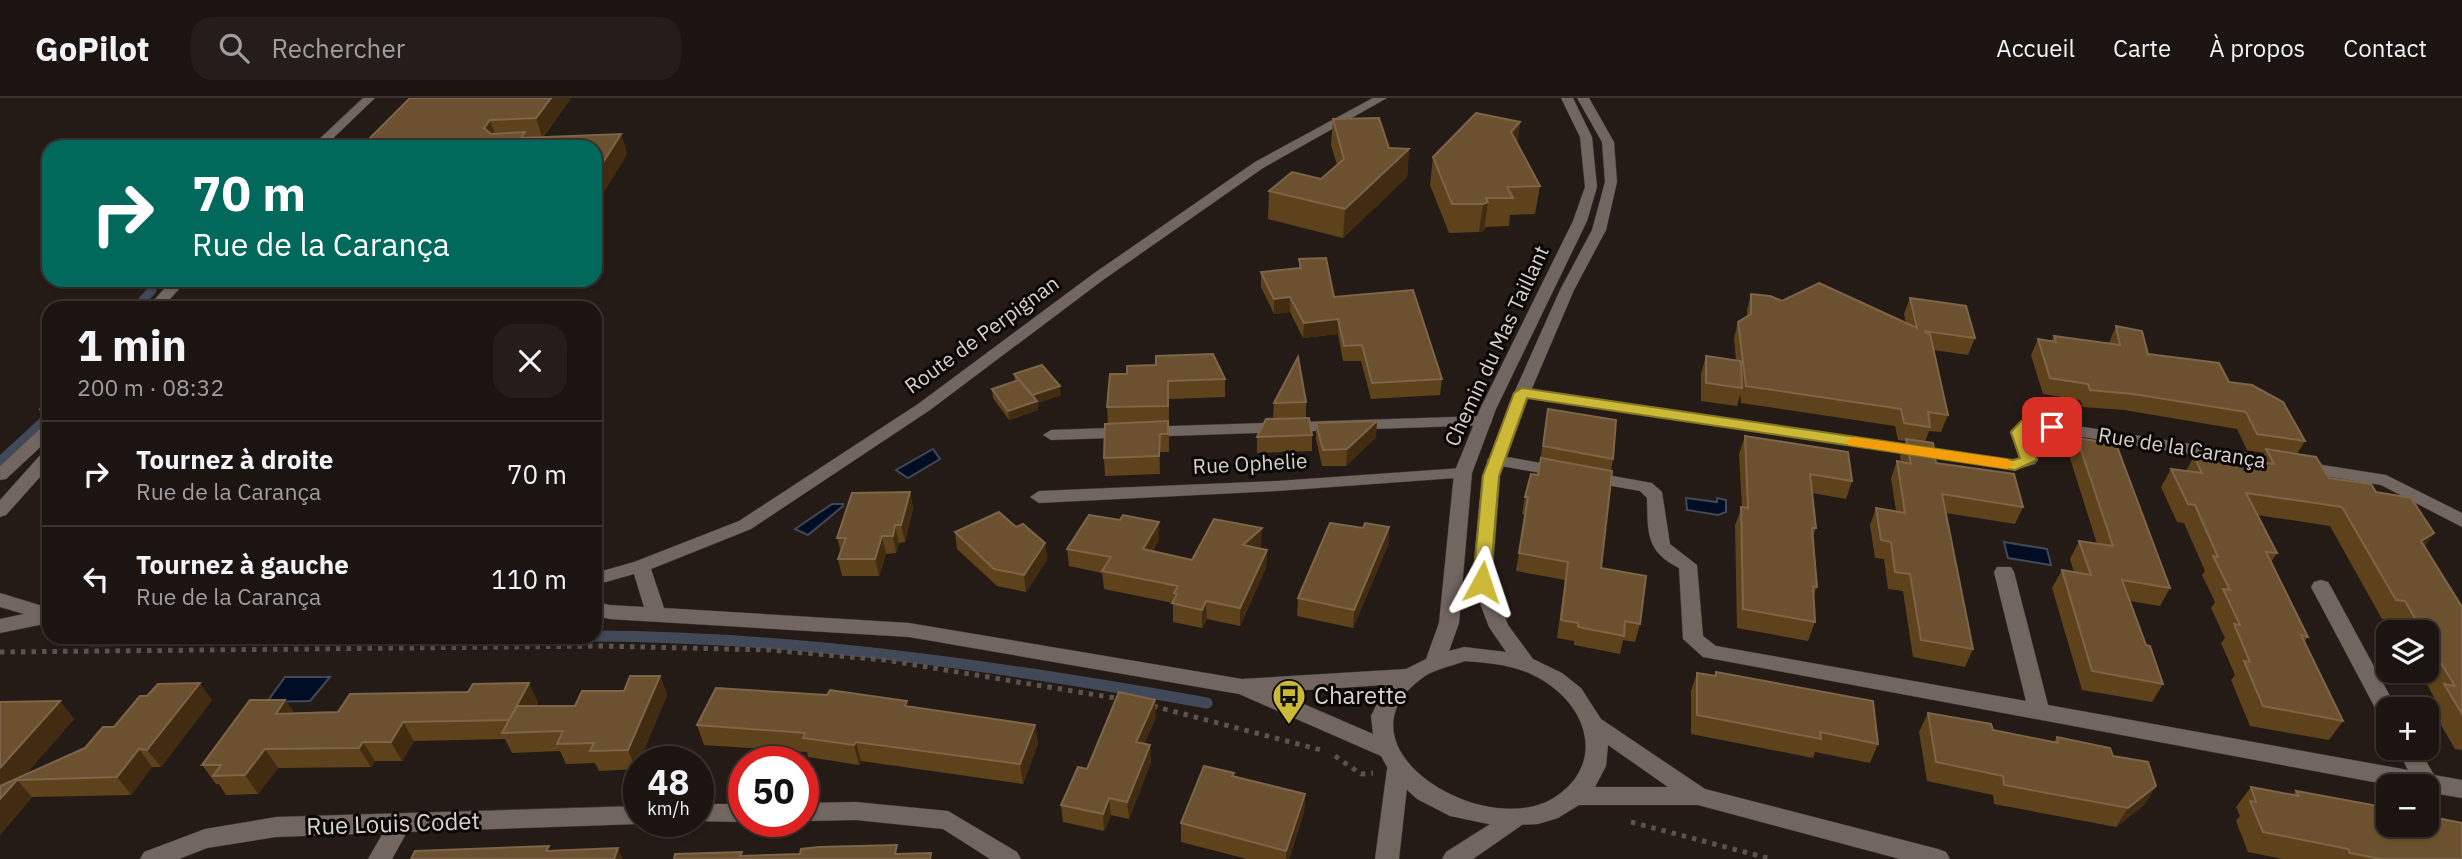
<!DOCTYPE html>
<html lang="fr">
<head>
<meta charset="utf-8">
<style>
	:root { --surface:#1c1410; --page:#251d19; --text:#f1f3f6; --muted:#a09e9f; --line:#3a3330 }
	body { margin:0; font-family:"IBM Plex Sans",sans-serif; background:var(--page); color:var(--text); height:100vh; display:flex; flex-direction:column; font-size:26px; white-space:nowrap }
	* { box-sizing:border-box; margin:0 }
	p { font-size:23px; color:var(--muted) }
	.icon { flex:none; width:38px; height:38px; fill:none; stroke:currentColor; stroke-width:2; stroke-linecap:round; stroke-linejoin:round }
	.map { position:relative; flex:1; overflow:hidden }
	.details { position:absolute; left:42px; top:203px; width:560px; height:343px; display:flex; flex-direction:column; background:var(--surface); border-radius:21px; box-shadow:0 2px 5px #0004,0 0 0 2px var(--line) }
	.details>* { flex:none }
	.banner { position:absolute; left:42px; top:42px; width:560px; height:147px; border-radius:21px; box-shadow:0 2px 5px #0004,0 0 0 2px var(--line); background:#00695c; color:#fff; overflow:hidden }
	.fabs { position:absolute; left:2376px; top:522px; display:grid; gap:14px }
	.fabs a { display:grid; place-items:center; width:63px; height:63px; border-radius:14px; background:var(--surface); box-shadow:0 2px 5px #0004,0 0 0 2px var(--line); font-size:35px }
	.speed { position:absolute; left:623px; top:648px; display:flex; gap:14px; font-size:35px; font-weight:700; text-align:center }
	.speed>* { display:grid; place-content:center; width:91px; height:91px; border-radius:50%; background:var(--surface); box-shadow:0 2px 5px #0004,0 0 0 2px var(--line); line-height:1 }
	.speed small { font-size:18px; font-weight:400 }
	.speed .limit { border:10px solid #d22; background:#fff; color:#111 }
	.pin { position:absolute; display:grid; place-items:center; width:60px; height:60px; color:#fff; margin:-30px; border-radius:14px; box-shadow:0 4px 10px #0006 }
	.me { position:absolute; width:77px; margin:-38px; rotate:5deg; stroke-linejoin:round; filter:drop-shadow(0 0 5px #0008) }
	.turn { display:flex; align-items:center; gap:24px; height:147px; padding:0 35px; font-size:32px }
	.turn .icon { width:91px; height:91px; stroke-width:2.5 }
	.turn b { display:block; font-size:49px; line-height:60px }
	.round { display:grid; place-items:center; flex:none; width:74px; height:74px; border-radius:21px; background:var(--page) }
	.overview { display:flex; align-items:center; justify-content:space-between; height:119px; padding:0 35px }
	h1 { font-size:42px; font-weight:700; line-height:52px }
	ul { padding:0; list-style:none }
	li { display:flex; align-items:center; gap:21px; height:105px; padding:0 35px; border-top:2px solid var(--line) }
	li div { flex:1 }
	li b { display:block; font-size:26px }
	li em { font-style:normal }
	header { display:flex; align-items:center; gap:42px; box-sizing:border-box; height:98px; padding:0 35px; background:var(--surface); border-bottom:2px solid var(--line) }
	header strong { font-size:33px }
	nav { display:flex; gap:38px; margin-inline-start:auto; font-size:24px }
	.search { width:490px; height:63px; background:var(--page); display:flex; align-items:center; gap:18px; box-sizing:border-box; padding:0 24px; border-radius:21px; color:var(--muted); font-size:26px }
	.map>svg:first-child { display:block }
	.water { fill:#000d24; stroke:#414857; stroke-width:2 }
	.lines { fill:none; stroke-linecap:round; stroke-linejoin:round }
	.stream-far2 { stroke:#414857; stroke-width:7 }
	.stream-far1 { stroke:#414857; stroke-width:9 }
	.stream { stroke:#414857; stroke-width:11 }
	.minor-casing { stroke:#3e3734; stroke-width:1 }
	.tertiary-casing { stroke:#3e3734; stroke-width:1 }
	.secondary-casing { stroke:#3e3734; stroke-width:1 }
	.path-far1 { stroke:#5c534f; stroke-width:4.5; stroke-dasharray:3.5 5; stroke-linecap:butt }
	.path { stroke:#5c534f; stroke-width:5; stroke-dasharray:4.5 6; stroke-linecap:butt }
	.minor { fill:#716660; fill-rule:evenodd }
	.tertiary { fill:#716660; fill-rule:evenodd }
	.secondary { fill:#716660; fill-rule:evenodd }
	.wall { fill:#5e421b }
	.shaded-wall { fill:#422c11 }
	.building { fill:#6b512f; stroke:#7c6548; stroke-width:2 }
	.route { fill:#cdb938; stroke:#857824; stroke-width:2 }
	.slow { fill:#f59e0b }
	.labels { text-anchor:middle; stroke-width:6; stroke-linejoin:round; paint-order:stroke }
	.street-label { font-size:21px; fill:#d8d1ce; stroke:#0b0705 }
	.near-poi-label { font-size:24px; fill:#d8d1ce; stroke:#0b0705; text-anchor:start }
	.near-street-label { font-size:24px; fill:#d8d1ce; stroke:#0b0705 }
</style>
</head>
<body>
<header>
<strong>GoPilot</strong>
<div class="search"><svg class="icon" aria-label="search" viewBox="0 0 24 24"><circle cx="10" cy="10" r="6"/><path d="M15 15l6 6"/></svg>Rechercher</div>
<nav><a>Accueil</a><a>Carte</a><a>À propos</a><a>Contact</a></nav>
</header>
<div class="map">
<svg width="2462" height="761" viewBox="0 0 2462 761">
	<rect width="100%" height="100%" fill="#251b16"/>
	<g class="water">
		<path d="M933 351 940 361 908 380 896 372Z"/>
		<path d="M1686 400 1717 404V400L1726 402V414L1718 417 1687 412Z"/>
		<path d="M832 406H843V408L808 437 795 431Z"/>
		<path d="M2004 444 2047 451 2051 467 2008 460Z"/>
		<path d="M285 579H330L310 603 267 604Z"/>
	</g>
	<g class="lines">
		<path class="stream-far2" d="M150 194 161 182"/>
		<g class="stream-far1">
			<path d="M136 210 152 192"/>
			<path d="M0 363 49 318"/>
		</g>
		<g class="stream">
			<path d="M595 538C802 539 1004 569 1207 605"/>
			<path d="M91 543 489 539"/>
		</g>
		<defs>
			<g id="minor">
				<path d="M1522 290 2014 362 2019 360 2010 334C2022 318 2034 322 2052 324L2386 377 2462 415V429L2381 387 2052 334 2031 331 2027 335 2038 362 2035 366 2015 372 1516 298 1514 295Z"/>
				<path d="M1484 318 1490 319 1492 323 1490 327 1051 342 1043 337 1051 332Z"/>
				<path d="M1496 357 1563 369 1572 374 1563 379 1490 366 1487 362Z"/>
				<path d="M1463 370 1472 375 1469 379 1277 393 1039 405 1030 399 1039 393 1277 383Z"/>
				<path d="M1590 374 1652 385 1662 394 1670 446 1697 467 1703 538 1716 548 2026 603 1994 474 1997 469H2011L2014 474 2048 607 2408 672 2396 649H2418L2434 677 2462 682V700L2427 694V688H2395L1703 559 1683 541 1679 470C1645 453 1648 434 1647 400L1640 393 1584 383 1581 379Z"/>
				<path d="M2321 482 2328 484 2331 489 2397 611H2389V623L2381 621 2311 489 2314 484Z"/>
				<path d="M856 704 948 713 1017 754 1021 761H990L943 731 856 722 803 723H801L803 705Z"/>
				<path d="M698 706H744V723H749L744 724 693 723H698Z"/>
				<path d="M639 708V723H648L639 726 407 734 392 761H368L383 735 276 739 207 750 179 761H140L144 754 205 731 276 719Z"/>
			</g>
			<g id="tertiary">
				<path d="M1398 662 1406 665 1409 671 1399 761H1375L1387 671 1390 665Z"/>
				<path d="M1514 711 1522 713 1526 720 1522 727 1473 761H1442L1446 754Z"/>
			</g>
			<g id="secondary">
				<path d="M363 0H375L324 49H311Z"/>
				<path d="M1373 0H1387L1263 70 1103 182 930 312 751 431 651 471 664 510 909 525 1242 581 1406 571 1426 561 1439 525 1454 375 1480 311 1573 123 1585 89 1580 39 1561 0H1573L1592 39 1597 89 1587 123 1496 311 1472 375 1459 525 1449 553 1464 549 1506 554 1489 529 1472 484 1482 378 1514 295 1560 192 1592 132 1605 84 1602 44 1577 0H1589L1614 44 1617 84 1606 132 1574 192 1530 295 1500 378 1492 484 1508 527 1533 561 1562 575 1581 590 1601 621 1705 691 1938 751 1946 754 1950 761H1900L1698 707H1579L1558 720 1538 726 1498 728 1450 718 1417 701 1392 678 1381 658 1239 596 909 539 609 521 595 517V503L609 507 644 509 634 476 595 487V475L634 464 739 423 918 306 1093 176 1255 64ZM1465 563C1490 565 1515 567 1537 579 1588 606 1608 667 1552 701 1480 742 1327 646 1425 578 1436 571 1452 568 1465 563ZM1386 587 1371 618 1373 636 1276 594ZM1608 647 1668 689H1595L1606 668Z"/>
				<path d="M172 182H187L162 210H147Z"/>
				<path d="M49 327V341L6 381 0 382V368L43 328Z"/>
				<path d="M49 353V369L6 417 0 419V402L43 354Z"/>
				<path d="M0 495 49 510V525L0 535V521L24 516 0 509Z"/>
			</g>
		</defs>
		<use href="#minor" class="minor-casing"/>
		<use href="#tertiary" class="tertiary-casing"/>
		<use href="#secondary" class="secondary-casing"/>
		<g class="path-far1">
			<path d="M127 210 133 202"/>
			<path d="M40 313 49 303"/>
		</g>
		<g class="path">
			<path d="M0 554 603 548 770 552 885 562 1121 601"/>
			<path d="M1153 608 1321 652"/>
			<path d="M1335 658 1361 676 1373 675"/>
			<path d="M1631 724 1771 761"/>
		</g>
		<use href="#minor" class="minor"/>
		<use href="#tertiary" class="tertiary"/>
		<use href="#secondary" class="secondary"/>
	</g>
	<g class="wall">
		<path d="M410 0H571L543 39 621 36 627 56 595 108V49H361Z"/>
		<path d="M1333 21 1389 50 1409 51 1407 79 1343 140 1268 121 1269 93 1321 81 1337 67 1331 47Z"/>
		<path d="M1520 24 1517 46 1540 88 1535 116 1510 117 1509 128 1485 129 1484 133 1479 134 1449 135 1430 87 1433 59Z"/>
		<path d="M1299 161 1334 199 1442 281 1440 297 1371 301 1361 263H1343L1338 236 1303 240 1290 214 1274 216 1261 189V174L1299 170Z"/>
		<path d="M1751 196 1782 203 1906 225 1904 216 1910 200 1975 240 1968 257 1933 252 1948 317 1941 334 1929 333 1925 344 1936 365 2023 409 2015 426 1946 415 1973 551 1965 569 1913 559 1903 493 1888 491 1884 461 1875 460 1870 427 1876 410 1896 413 1891 380 1897 363 1901 364 1900 358 1906 343 1898 342 1895 328 1741 305 1740 297 1737 308 1701 303V276L1706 258 1736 262 1734 240 1738 224 1747 218V212Z"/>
		<path d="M2116 228 2148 256 2229 284 2305 343 2297 356 2329 380 2376 394 2434 435 2424 449 2462 509V652L2455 651 2429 606 2434 599 2419 572H2427V534H2397L2391 522 2382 521 2330 428 2257 417 2277 455 2271 464 2308 539 2304 544 2343 623 2329 642 2250 628 2231 582 2235 577 2221 545 2225 540 2211 510 2215 504 2202 477 2205 473 2184 425 2177 424 2161 389 2171 371 2186 373 2194 358 2214 361 2216 357 2258 364 2264 355 2247 352 2237 331 2124 312 2083 309 2080 302 2043 296 2031 257 2038 241 2051 243 2054 238 2109 245Z"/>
		<path d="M1014 276 1061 297 1038 305V312L1009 322 993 300 992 291 1015 283Z"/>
		<path d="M1110 276 1225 281V299L1169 301V354H1160V376L1105 378 1104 360 1108 326 1107 309Z"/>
		<path d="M1306 304V320L1312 337V353L1257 355V339L1273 321 1274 305Z"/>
		<path d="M1548 311 1613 361 1611 373 1601 470 1640 526 1635 544 1623 542 1620 556 1574 547V543L1557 540 1565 482 1516 473 1525 417 1522 416 1525 399 1538 377Z"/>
		<path d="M1316 325 1376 339 1346 368H1322L1316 341Z"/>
		<path d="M1745 338 1852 383 1846 401 1812 395 1816 430 1813 439 1817 489 1813 499 1815 524 1808 543 1737 530 1735 427 1742 409 1739 356Z"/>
		<path d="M2077 340 2170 490 2160 508 2130 503 2146 547 2163 586 2152 604 2082 592 2052 490 2062 472 2074 474 2070 461 2079 443 2097 446 2069 357Z"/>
		<path d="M910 394 913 411 905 444 899 445 896 455 886 456 879 478H842L838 461 841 454 837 440Z"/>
		<path d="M1120 422 1159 424V441L1153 453 1192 462 1261 448 1259 450 1267 452 1266 470 1240 528 1207 521 1202 530 1173 524V505L1104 491 1102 475 1069 468 1067 451Z"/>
		<path d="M1016 429 1045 445 1047 462 1026 494 997 488 957 451 955 434Z"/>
		<path d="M1389 429 1388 447 1353 530 1297 518 1298 500 1363 430Z"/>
		<path d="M1716 574 1878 646 1870 665 1815 654 1813 660 1691 636V593L1697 575 1714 577Z"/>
		<path d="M660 578 667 597 636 671 599 673 595 665 566 666 560 653 512 655 505 641 414 643 402 663H375L371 669 278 670 258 696 226 697 219 686H216L202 667 285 602 294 615 338 614 538 604 536 608H575L624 593Z"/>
		<path d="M212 602 161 669H152L131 697 32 699 0 737V604L60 603 74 621 25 677 85 650 114 629Z"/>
		<path d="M909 609 1035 627 1038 646 1023 686 861 663 859 667 808 659 807 654 704 647 697 627Z"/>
		<path d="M1928 615 1993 632 2054 644 2057 639 2113 658 2156 688 2144 707 2116 729 1994 706 1993 697 1927 683 1919 634Z"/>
		<path d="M1156 619 1144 646 1150 647 1151 664 1129 721 1111 717 1104 733 1063 724 1061 707 1087 671Z"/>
		<path d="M1234 675V678L1305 696 1304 714 1289 761H1247L1181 744V725Z"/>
		<path d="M2251 689 2293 697 2296 693 2462 761H2283L2248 754 2236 723 2240 718 2236 709Z"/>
	</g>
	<g class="shaded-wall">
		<path d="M551 0H571L542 39 536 20Z"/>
		<path d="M490 22 497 42 484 30Z"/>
		<path d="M1520 24 1516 51 1511 34Z"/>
		<path d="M621 36 627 56 595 108V77Z"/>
		<path d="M1409 51 1407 79 1343 140 1345 111Z"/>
		<path d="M1488 104 1484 133 1479 134 1483 106Z"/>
		<path d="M1290 199V214L1274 216V201Z"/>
		<path d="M1338 221V236L1303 240 1304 225Z"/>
		<path d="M1060 288 1061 297 1038 305V312L1009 322 1008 313 1032 297Z"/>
		<path d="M1377 323 1376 339 1346 368 1347 351Z"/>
		<path d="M1160 336V376L1159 358Z"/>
		<path d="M910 394 913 411 905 444 901 427Z"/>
		<path d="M1159 424V441L1144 469 1143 451Z"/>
		<path d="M895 427 899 445 896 455 893 438Z"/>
		<path d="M1389 429 1388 447 1353 530 1354 512Z"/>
		<path d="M1262 430 1261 448 1243 465V447Z"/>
		<path d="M2434 435 2421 454V443Z"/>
		<path d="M882 438 886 456 879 478 875 461Z"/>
		<path d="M1045 445 1047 462 1026 494 1024 477Z"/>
		<path d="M1267 452 1266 470 1240 528V510Z"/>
		<path d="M1206 503 1207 521 1202 530V512Z"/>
		<path d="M660 578 667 597 636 671 628 652Z"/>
		<path d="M200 585 212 602 161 669 147 652Z"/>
		<path d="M529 585 538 604 522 635 509 622Z"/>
		<path d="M285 602 297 621 276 616Z"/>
		<path d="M1155 602 1156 619 1137 661 1136 644Z"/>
		<path d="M60 603 74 621 21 682H17L32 699 0 737V670Z"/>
		<path d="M403 624 414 643 402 663 391 644Z"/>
		<path d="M1035 627 1038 646 1023 686 1020 666Z"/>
		<path d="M363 644 375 663 371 669 359 650Z"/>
		<path d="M856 644 861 663 859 667 854 647Z"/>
		<path d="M1150 647 1151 664 1129 721 1127 704Z"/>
		<path d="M139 651 152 669 131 697 117 679Z"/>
		<path d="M265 651 278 670 258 696 245 677Z"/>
		<path d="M2156 688 2144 707 2116 729 2128 710Z"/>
		<path d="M1305 696 1304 714 1289 761H1286V753Z"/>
		<path d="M1109 700 1111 717 1104 733 1103 716Z"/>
		<path d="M618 750 623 761H614Z"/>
	</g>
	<g class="building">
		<path d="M410 0H551L536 20 490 22 484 30 491 36 525 34 521 40 621 36 595 77V49H361Z"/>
		<path d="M1476 15 1520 24 1511 34 1540 88 1507 89 1513 100H1486L1488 104 1483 106H1452L1433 59Z"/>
		<path d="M1379 20 1389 50 1409 51 1345 111 1269 93 1292 74 1321 81 1344 61 1333 21Z"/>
		<path d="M1326 160 1334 199 1413 192 1442 281 1372 285 1362 247 1344 248 1338 221 1304 225 1290 199 1274 201 1261 174 1301 170 1299 161Z"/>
		<path d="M1819 185 1917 230 1910 200 1966 208 1975 240 1924 233 1930 236 1948 317 1928 314 1930 329 1904 325 1901 311 1746 288 1738 224 1751 216V196L1770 198 1782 203Z"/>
		<path d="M2116 228 2142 233 2148 256 2219 265 2229 284 2252 287 2283 304 2305 343 2257 336 2246 314 2133 296 2090 292 2088 286 2050 280 2038 241 2056 244 2054 238 2120 247Z"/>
		<path d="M1213 256 1225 281 1168 283V308L1107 309 1110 276H1127V268L1156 267V258Z"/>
		<path d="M1706 258 1741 263 1742 290 1706 285Z"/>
		<path d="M1298 259 1306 304 1274 305Z"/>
		<path d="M1042 267 1060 288 1032 297 1014 276Z"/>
		<path d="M1019 282 1037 303 1008 313 992 291Z"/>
		<path d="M1548 311 1616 322 1613 361 1543 348Z"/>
		<path d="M1309 320 1312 337 1257 339 1266 321Z"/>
		<path d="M1168 323V336H1160L1159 358 1104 360 1105 326Z"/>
		<path d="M1377 323 1347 351 1323 352 1316 325Z"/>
		<path d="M1745 338 1848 354 1852 383 1810 376 1816 430H1812L1817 489 1813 488 1815 524 1743 511 1741 409 1748 410Z"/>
		<path d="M2077 340 2116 346 2170 490 2122 482 2146 547 2150 548 2163 586 2092 573 2062 472 2091 477 2079 443 2113 448Z"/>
		<path d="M1906 341 1933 345 1936 365 2014 376 2023 409 1942 396 1973 551 1921 542 1910 476 1895 474 1891 444 1881 442 1876 410 1905 415 1897 363 1911 366Z"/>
		<path d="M2266 351 2316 359 2329 380 2371 386 2376 394 2411 400 2434 435 2421 443 2462 509V616L2444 586 2455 588 2427 542V534H2423L2405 503 2396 502 2342 409 2246 395 2277 455 2266 454 2308 539 2301 537 2343 623 2263 608 2244 563 2250 564 2234 526 2240 527 2223 491 2230 492 2213 458 2218 459 2195 407 2188 406 2171 371 2202 375 2194 358 2217 361 2216 357 2274 366Z"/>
		<path d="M1541 360 1612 373 1601 470 1646 478 1640 526 1625 523 1624 538 1578 529V525L1561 522 1568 464 1519 455 1528 399H1525L1531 376 1538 377Z"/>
		<path d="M910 394 901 427H895L893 438H882L875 461H838L846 440H837L852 395Z"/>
		<path d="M999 414 1016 429 1023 426 1045 445 1024 477 994 471 955 434Z"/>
		<path d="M1089 417 1120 422 1123 417 1159 424 1143 451 1192 462 1214 421 1262 430 1243 447 1267 452 1240 510 1206 503 1202 512 1172 505 1177 496 1174 495 1178 488 1102 473 1111 459 1067 451Z"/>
		<path d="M1330 425 1363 430 1365 425 1389 429 1354 512 1298 500Z"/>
		<path d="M1716 574 1873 603 1878 646 1820 634 1821 641 1697 617V575L1716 578Z"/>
		<path d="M630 578H660L628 652 590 653 594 645 557 646 563 633 502 635 517 608H575L582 593H624Z"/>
		<path d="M200 585 147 652 139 651 117 679 17 682 0 701V688L85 650 103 629H114L140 598H147L158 586Z"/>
		<path d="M529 585 509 622 403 624 391 644H363L359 650 265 651 245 677 213 678 221 667H202L250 602H285L276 616 338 614 350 596 468 594 473 586Z"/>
		<path d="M716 590 827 597 830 592 907 603 905 608 1035 627 1020 666 856 644 854 647 803 640 805 635 697 627Z"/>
		<path d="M1119 594 1155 602 1136 644 1150 647 1127 704 1109 700 1103 716 1061 707 1078 669 1087 671Z"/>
		<path d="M60 603 0 670V604Z"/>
		<path d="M1928 615 1991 626 1993 632 2058 645 2057 639 2110 650 2113 658 2148 664 2156 688 2128 710 2004 687 2003 678 1936 664Z"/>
		<path d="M1204 668 1234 675 1232 678 1305 696 1286 753 1181 725Z"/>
		<path d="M2251 689 2299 698 2296 693 2389 710V726H2427V718L2462 725V761H2381L2350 755 2348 751 2263 734 2250 703 2256 704Z"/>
		<path d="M897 747 895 756 931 755 930 761H674L675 756 742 754 740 758 800 756 801 751 819 749Z"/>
		<path d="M549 748 546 753 618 750 614 761H411L415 753Z"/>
	</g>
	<path class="route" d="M1522 290 2013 362 2020 360 2011 334 2021 323 2052 324 2060 329 2052 333 2030 331 2026 335 2037 362 2015 372 1527 300 1499 378 1490 484 1482 489 1473 484 1483 378 1514 295Z"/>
	<path class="slow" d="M1854 339 2007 361 2015 366 2007 371 1848 347 1846 344Z"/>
	<defs>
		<symbol id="bus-pin" viewBox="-11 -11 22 30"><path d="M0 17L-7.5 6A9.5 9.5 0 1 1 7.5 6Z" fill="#cdb938" stroke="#0b0705"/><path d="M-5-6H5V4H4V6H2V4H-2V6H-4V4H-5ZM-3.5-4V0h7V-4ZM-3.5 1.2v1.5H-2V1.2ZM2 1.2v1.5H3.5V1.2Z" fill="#111"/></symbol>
	</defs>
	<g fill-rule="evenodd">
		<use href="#bus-pin" x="1270" y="579" width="38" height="52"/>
	</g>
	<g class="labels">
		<g class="street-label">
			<text transform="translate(982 237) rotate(-36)" y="7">Route de Perpignan</text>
			<text transform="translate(1497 248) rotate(-65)" y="7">Chemin du Mas Taillant</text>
			<text transform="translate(2182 350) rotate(9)" y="7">Rue de la Carança</text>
			<text transform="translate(1250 366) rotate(-3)" y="7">Rue Ophelie</text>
		</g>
		<g class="near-poi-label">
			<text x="1314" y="606">Charette</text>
		</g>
		<g class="near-street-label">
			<text transform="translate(393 726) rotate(-2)" y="8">Rue Louis Codet</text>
		</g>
	</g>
</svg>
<div class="fabs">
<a><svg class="icon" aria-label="layers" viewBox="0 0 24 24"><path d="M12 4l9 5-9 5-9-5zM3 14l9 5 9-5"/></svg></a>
<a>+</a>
<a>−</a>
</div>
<div class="speed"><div>48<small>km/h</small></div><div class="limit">50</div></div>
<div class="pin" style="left:2052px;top:329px;background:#d93025"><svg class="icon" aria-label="arrive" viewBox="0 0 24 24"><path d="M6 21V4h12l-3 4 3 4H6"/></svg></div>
<svg class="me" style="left:1482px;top:484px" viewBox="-20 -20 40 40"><path d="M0-17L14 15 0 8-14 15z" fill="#cdb938" stroke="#fff" stroke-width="4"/></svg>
<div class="banner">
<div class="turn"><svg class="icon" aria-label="right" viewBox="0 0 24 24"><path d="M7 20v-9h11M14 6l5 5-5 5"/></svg><div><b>70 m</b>Rue de la Carança</div></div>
</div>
<section class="details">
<div class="overview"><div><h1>1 min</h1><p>200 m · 08:32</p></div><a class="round"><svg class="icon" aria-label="close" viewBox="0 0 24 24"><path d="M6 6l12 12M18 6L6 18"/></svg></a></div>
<ul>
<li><svg class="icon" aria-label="right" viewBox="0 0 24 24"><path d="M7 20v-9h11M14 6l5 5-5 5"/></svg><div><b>Tournez à droite</b><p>Rue de la Carança</p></div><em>70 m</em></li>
<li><svg class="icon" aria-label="left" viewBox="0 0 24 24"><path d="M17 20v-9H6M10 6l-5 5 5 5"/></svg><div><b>Tournez à gauche</b><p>Rue de la Carança</p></div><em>110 m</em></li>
</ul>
</section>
</div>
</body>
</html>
